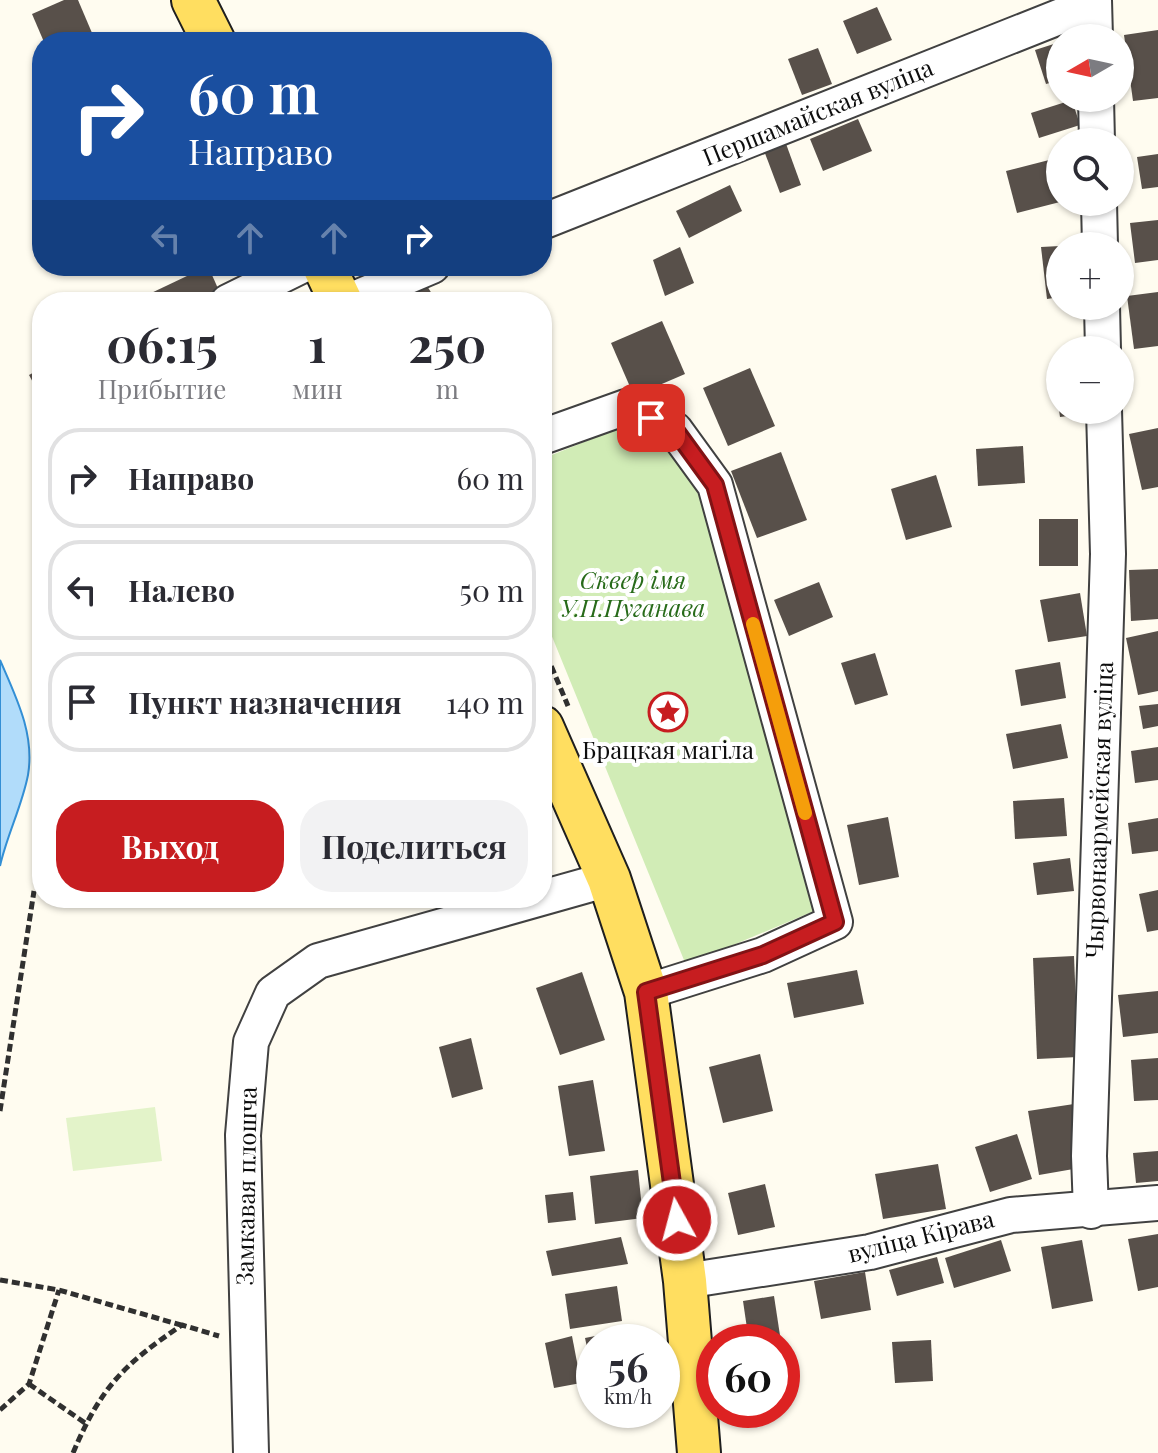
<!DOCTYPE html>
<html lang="ru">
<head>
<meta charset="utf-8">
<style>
	:root { --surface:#fff; --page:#f2f2f3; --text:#2b2b33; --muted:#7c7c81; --line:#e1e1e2; --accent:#c71d20 }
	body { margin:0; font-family:"Playfair Display",serif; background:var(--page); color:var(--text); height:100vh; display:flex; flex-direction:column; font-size:30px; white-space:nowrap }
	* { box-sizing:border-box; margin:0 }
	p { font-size:26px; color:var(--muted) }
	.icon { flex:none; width:44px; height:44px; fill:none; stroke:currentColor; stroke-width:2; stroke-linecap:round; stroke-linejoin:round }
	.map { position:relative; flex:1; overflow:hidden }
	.details { position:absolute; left:32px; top:292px; width:520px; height:616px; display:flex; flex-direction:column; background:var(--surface); border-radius:32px; box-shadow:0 2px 6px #0004 }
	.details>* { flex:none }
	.guide { position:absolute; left:32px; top:32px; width:520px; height:244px; border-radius:32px; box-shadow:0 2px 6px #0004; background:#1a4fa0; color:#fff; overflow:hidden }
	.needle { width:52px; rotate:261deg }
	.controls { position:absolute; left:1046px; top:24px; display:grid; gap:16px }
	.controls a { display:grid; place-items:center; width:88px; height:88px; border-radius:50%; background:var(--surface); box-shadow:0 2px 6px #0004; font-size:40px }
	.speed { position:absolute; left:576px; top:1324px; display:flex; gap:16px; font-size:40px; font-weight:700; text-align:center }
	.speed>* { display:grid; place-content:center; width:104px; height:104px; border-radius:50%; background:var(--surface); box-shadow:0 2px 6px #0004; line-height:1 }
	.speed small { font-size:20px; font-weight:400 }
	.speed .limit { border:12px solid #d22; background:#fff; color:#111 }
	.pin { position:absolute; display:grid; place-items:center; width:68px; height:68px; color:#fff; margin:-34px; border-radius:16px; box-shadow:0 4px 12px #0006 }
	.me { position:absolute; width:88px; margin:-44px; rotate:353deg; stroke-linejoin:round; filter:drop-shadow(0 0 6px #0008) }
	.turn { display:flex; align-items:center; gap:28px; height:168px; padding:0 24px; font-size:36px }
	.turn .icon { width:104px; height:104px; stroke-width:2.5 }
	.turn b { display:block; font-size:56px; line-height:68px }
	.lanes { display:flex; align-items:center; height:76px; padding:0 24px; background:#0003; justify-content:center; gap:40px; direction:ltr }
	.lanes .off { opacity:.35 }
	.eta { display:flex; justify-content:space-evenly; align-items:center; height:136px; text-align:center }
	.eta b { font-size:48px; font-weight:700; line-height:56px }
	.action { display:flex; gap:16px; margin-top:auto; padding:16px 24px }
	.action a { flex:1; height:92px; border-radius:32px; background:var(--accent); color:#fff; font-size:32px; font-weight:700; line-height:92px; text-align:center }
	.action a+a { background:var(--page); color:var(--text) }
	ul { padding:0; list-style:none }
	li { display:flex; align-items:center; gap:24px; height:100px; margin:0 16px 12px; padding:0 8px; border:4px solid var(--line); border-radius:32px }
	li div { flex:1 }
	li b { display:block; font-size:30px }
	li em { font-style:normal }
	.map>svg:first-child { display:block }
	.green { fill:#d1ecb6 }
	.pitch { fill:#e3f3c9 }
	.water { fill:#b1dcfa; stroke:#338fd5; stroke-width:2 }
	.building { fill:#58504a }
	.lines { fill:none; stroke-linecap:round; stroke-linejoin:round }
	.minor-casing { stroke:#414141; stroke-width:38 }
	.major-casing { stroke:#1f1f1f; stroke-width:46 }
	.path { stroke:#303030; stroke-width:5; stroke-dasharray:8 4; stroke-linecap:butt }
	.minor { stroke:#fff; stroke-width:34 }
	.major { stroke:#ffde60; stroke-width:42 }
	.route-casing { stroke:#811315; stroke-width:20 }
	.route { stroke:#c71d20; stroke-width:14 }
	.slow { stroke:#f59e0b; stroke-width:14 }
	.labels { text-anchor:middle; stroke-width:8; stroke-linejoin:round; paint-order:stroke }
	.street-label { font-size:24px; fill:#0e0e0e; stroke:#fff }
	.park-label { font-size:24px; font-style:italic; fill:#286b1a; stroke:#fff }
	.poi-label { font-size:24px; fill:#0e0e0e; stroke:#fff }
</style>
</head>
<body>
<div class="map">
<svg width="1158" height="1453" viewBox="0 0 1158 1453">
	<rect width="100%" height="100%" fill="#fffcf0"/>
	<path class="green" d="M626 425 665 443 698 491 814 911 686 965 542 612V459Z"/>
	<path class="pitch" d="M155 1107 162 1161 73 1171 66 1118Z"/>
	<path class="water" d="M0 660C16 697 35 734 28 775 22 806 7 835 0 866Z"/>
	<g class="building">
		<path d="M64 0H78L95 40 44 42 32 14Z"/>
		<path d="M877 7 892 40 857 54 843 21Z"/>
		<path d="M1158 30V98L1133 101 1124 35Z"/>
		<path d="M1060 42V80L1046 84 1035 50Z"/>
		<path d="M818 48 832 84 802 95 788 59Z"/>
		<path d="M1072 100 1080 125 1039 138 1031 113Z"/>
		<path d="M858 119 872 151 823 171 810 139Z"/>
		<path d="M785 141 801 185 780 193 763 148Z"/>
		<path d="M1158 154V187L1142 189 1137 157Z"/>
		<path d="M1053 159 1060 184V202L1017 213 1006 171Z"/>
		<path d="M730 185 742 211 689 238 676 211Z"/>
		<path d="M1158 220V260L1135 263 1130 223Z"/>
		<path d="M1060 246V297L1047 299 1041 247Z"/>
		<path d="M680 247 694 283 665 296 653 260Z"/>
		<path d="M208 266 220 293 201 302H150L147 295Z"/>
		<path d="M424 281 437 302H391Z"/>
		<path d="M1158 292V346L1134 349 1127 296Z"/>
		<path d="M662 321 685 374 634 396 611 343Z"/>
		<path d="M42 368V399L29 375Z"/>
		<path d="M750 368 775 426 728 446 703 388Z"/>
		<path d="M1059 410H1090L1091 413 1060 417Z"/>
		<path d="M1158 428V487L1142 490 1129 434Z"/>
		<path d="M1023 446 1025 483 978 486 976 449Z"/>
		<path d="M781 452 807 520 757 538 731 471Z"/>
		<path d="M936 475 952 527 906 540 891 489Z"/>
		<rect x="1039" y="519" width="39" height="47"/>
		<path d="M1158 569V619L1131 621 1129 570Z"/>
		<path d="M819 582 833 617 789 636 774 600Z"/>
		<path d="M1080 593 1087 636 1048 642 1040 600Z"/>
		<path d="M1158 631V691L1138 695 1126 638Z"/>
		<path d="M875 653 888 695 855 705 841 663Z"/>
		<path d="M1060 662 1066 698 1021 706 1015 670Z"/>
		<path d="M1158 704V726L1143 729 1139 706Z"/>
		<path d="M1061 724 1068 758 1013 769 1006 734Z"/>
		<path d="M1158 747V780L1135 783 1131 751Z"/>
		<path d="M1064 798 1067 836 1015 839 1013 801Z"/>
		<path d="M888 817 899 877 859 885 847 825Z"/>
		<path d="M1158 818V851L1132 854 1128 823Z"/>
		<path d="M1070 858 1074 891 1037 895 1033 863Z"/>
		<path d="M1158 890V930L1147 932 1139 894Z"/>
		<path d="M1074 956 1078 1057 1037 1059 1033 958Z"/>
		<path d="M857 970 864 1004 794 1018 787 983Z"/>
		<path d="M582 972 605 1040 560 1055 536 988Z"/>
		<path d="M1158 991V1033L1123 1037 1118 995Z"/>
		<path d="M471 1038 483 1089 452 1098 439 1047Z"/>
		<path d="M760 1054 773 1111 723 1123 709 1067Z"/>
		<path d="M1158 1058V1100L1134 1101 1131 1060Z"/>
		<path d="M593 1080 605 1151 569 1156 558 1086Z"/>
		<path d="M1074 1104 1085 1167 1039 1175 1028 1111Z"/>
		<path d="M1017 1134 1032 1179 990 1192 975 1147Z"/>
		<path d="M1158 1151V1181L1136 1183 1133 1153Z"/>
		<path d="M938 1164 946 1209 883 1219 875 1174Z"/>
		<path d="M638 1170 643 1218 595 1224 590 1176Z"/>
		<path d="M765 1184 775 1227 738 1235 728 1193Z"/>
		<path d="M573 1192 576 1220 548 1223 545 1195Z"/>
		<path d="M1158 1234V1287L1138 1291 1128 1239Z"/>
		<path d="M621 1237 628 1264 552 1276 546 1251Z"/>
		<path d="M1001 1240 1011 1271 954 1288 945 1258Z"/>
		<path d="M1082 1240 1093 1301 1052 1309 1041 1247Z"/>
		<path d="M937 1257 944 1283 897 1296 889 1270Z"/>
		<path d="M865 1272 871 1310 821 1319 814 1281Z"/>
		<path d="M617 1286 622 1321 570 1329 565 1294Z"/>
		<path d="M774 1296 781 1342H749L743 1301Z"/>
		<path d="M641 1327 644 1342H594L593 1375 585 1338Z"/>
		<path d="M572 1336 581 1383 554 1388 545 1343Z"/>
		<path d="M931 1340 933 1381 895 1383 892 1342Z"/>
	</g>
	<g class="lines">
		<defs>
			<g id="minor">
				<path d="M1094 0 1095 38"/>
				<path d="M1096 98 1097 142"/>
				<path d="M1099 202 1100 246"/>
				<path d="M542 222 1094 3"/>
				<path d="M228 302 301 266"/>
				<path d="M347 302 432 266"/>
				<path d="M1102 306 1103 350"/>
				<path d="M542 437 626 407 675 430 715 485 835 922 763 955 646 992"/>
				<path d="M1091 1211 1089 1156 1108 554 1104 410"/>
				<path d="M685 1281 870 1252 1011 1215 1158 1203"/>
				<path d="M251 1453 243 1135 251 1042 273 993 318 961 609 879"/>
			</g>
			<g id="major">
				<path d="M193 0 214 42"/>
				<path d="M324 266 341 302"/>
				<path d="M542 727 609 879 646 992 685 1281 699 1453"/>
			</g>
		</defs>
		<use href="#minor" class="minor-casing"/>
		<use href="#major" class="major-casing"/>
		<g class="path">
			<path d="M542 644 568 706"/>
			<path d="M0 1111 34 891"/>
			<path d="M0 1280 59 1290 181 1325"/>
			<path d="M29 1384 85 1423"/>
			<path d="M0 1410 29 1384 59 1290"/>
			<path d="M73 1453C101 1387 123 1365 182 1325L219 1336"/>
		</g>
		<use href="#minor" class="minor"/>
		<use href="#major" class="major"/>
	</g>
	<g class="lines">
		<defs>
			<path id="route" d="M651 418 675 430 715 485 835 922 763 955 646 992 677 1220"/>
		</defs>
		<use href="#route" class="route-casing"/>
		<use href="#route" class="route"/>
		<path class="slow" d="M753 624 805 813"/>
	</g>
	<defs>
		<symbol id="sight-ring" viewBox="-11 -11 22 22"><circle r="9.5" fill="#fff" stroke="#c71d20" stroke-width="1.5"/><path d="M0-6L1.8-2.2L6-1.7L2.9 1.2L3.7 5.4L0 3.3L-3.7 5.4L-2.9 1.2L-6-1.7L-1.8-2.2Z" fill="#c71d20"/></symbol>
	</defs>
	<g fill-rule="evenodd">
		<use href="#sight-ring" x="646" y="690" width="44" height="44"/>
	</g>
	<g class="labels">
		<g class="street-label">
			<text transform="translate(818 113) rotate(-22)" y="8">Першамайская вуліца</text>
			<text transform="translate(1100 810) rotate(-88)" y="8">Чырвонаармейская вуліца</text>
			<text transform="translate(247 1186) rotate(-89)" y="8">Замкавая плошча</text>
			<text transform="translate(921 1237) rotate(-14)" y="8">вуліца Кірава</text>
		</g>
		<g class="park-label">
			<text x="633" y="589">Сквер імя<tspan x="633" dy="28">У.П.Пуганава</tspan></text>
		</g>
		<g class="poi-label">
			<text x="668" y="759">Брацкая магіла</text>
		</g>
	</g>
</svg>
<div class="controls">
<a><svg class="needle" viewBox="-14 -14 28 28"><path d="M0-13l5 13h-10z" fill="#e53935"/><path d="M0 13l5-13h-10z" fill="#7c7c81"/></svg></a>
<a><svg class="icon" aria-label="search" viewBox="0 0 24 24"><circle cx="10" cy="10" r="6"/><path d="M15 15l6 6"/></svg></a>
<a>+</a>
<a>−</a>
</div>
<div class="speed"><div>56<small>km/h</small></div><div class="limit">60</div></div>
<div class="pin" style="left:651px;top:418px;background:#d93025"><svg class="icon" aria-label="arrive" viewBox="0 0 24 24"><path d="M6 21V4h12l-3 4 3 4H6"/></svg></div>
<svg class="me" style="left:677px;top:1220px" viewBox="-20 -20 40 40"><circle r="17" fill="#c71d20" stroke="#fff" stroke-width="3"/><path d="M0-11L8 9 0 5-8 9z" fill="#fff"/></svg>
<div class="guide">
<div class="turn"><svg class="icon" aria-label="right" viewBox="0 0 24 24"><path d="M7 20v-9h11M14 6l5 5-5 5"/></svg><div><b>60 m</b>Направо</div></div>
<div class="lanes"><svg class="icon off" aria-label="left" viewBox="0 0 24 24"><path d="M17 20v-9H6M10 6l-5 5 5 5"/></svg><svg class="icon off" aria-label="ahead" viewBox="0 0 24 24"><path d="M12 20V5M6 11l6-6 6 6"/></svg><svg class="icon off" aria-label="ahead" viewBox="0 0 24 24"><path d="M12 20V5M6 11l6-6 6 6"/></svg><svg class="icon" aria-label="right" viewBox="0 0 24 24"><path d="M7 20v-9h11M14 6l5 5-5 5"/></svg></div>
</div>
<section class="details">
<div class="eta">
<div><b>06:15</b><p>Прибытие</p></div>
<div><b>1</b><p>мин</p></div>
<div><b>250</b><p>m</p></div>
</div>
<ul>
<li><svg class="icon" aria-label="right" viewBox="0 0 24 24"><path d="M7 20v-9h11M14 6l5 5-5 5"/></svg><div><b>Направо</b></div><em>60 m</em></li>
<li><svg class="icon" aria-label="left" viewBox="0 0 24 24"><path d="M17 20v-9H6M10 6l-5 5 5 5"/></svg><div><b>Налево</b></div><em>50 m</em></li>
<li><svg class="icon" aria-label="arrive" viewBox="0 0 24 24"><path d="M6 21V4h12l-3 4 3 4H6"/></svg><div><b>Пункт назначения</b></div><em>140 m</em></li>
</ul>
<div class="action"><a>Выход</a><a>Поделиться</a></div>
</section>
</div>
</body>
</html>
